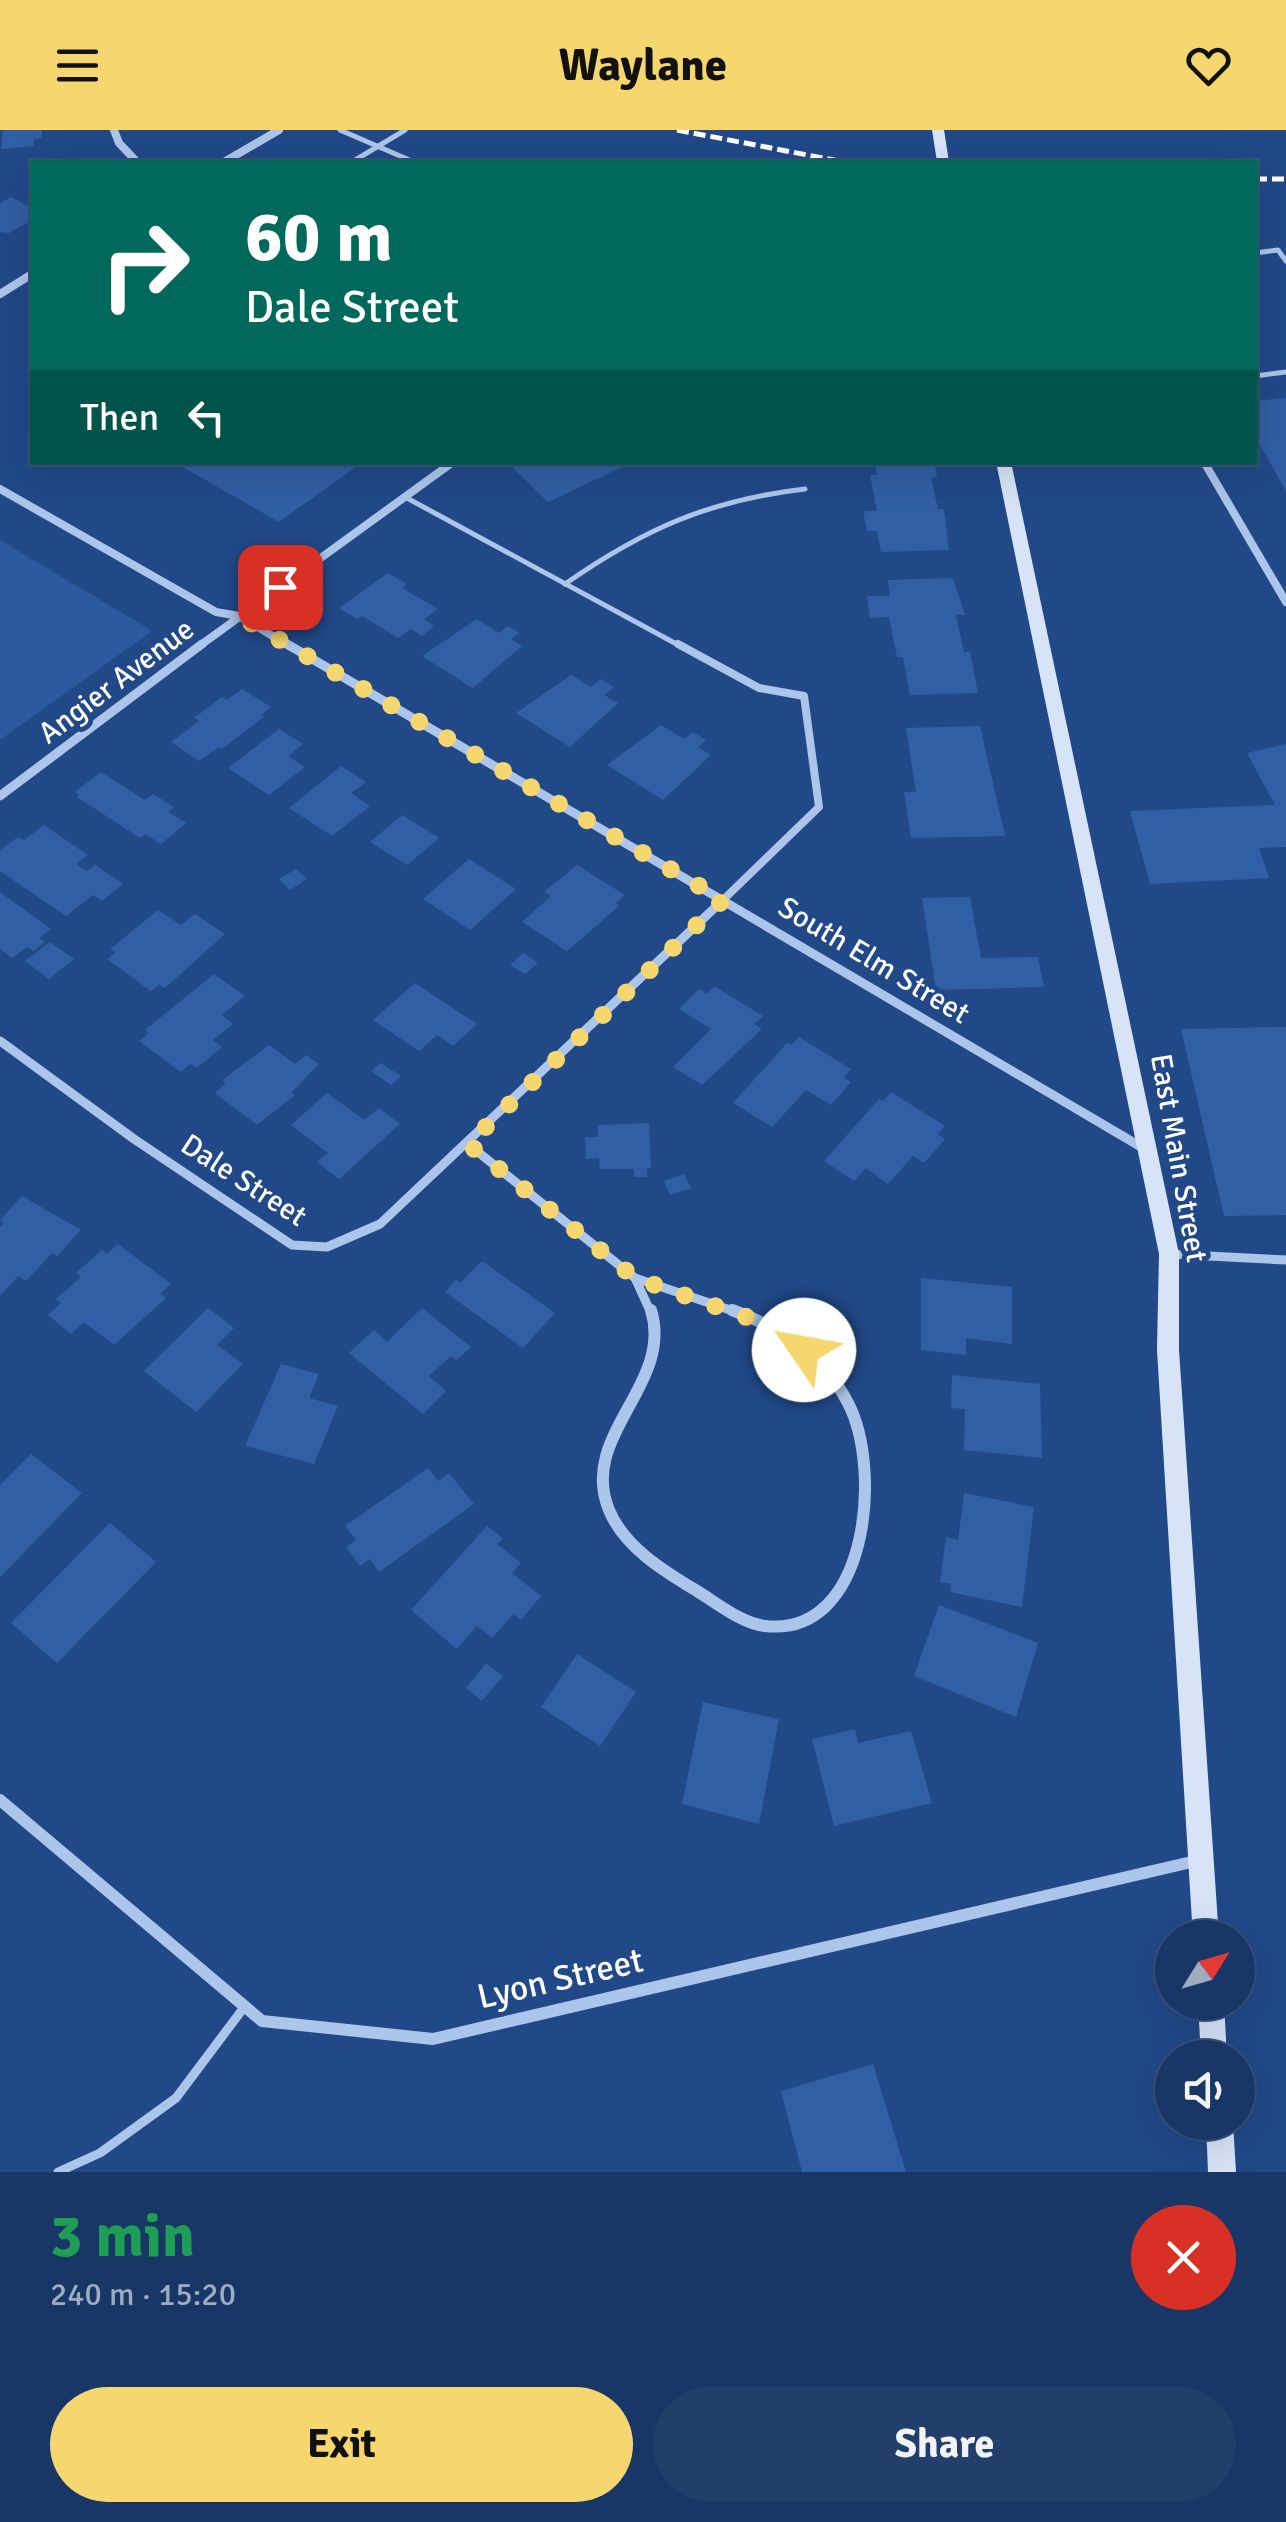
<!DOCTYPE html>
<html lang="en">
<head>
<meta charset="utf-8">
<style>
	:root { --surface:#193766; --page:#223f6c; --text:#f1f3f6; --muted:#9facbf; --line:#37517a; --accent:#f6d66e }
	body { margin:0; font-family:Signika,sans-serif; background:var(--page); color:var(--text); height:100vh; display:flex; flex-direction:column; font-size:38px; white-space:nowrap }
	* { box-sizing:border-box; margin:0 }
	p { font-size:32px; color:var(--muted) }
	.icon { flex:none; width:55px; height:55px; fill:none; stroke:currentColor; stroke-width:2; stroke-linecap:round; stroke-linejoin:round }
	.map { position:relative; height:2042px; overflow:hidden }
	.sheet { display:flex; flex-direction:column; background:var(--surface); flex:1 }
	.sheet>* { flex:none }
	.top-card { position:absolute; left:30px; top:30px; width:1228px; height:305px; border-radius:0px; box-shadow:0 10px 40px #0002,0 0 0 2px var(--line); background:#00695c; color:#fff; overflow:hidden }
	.needle { width:65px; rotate:53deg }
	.tools { position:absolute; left:1155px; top:1790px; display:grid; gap:20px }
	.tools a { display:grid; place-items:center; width:100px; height:100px; border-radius:50%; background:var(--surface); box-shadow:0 10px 40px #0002,0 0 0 2px var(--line); font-size:50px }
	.pin { position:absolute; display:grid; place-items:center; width:85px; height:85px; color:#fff; margin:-42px; border-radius:20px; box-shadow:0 5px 15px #0006 }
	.me { position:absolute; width:110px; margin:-55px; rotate:303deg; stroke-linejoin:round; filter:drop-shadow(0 0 8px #0008) }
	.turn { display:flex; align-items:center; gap:35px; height:210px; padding:0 50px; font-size:45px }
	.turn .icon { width:130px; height:130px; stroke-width:2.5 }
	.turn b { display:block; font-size:70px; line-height:85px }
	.then { display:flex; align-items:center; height:95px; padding:0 50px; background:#0003; gap:20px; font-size:38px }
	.round { display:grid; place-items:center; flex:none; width:105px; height:105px; border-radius:52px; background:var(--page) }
	.summary { display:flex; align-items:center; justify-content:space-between; height:170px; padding:0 50px }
	h1 { font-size:60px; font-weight:700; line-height:75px; color:#1e9e55 }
	.button { display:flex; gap:20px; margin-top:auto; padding:20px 50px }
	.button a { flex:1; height:115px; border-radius:60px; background:var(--accent); color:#111; font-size:40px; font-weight:700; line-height:115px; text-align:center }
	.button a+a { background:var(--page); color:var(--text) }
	header { display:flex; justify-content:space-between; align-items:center; height:130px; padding:0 50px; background:var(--accent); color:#111; font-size:45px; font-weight:700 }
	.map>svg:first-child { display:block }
	.green { fill:#2b5aa0 }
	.building { fill:#315fa5 }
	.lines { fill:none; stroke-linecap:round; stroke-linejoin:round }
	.lane-far2 { stroke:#acc5ea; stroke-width:5 }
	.lane-far1 { stroke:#acc5ea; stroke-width:8 }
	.lane { stroke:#acc5ea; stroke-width:9 }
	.street-far2 { stroke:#acc5ea; stroke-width:8 }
	.street-far1 { stroke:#acc5ea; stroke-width:9 }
	.street { stroke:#acc5ea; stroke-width:12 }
	.secondary { fill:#d7e4f8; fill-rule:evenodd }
	.rail { stroke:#fff; stroke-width:5; stroke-dasharray:12 5; stroke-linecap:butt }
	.route { stroke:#f6d66e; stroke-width:18; stroke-dasharray:0 32.4 }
	.labels { text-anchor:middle; stroke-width:10; stroke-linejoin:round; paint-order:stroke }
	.street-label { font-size:30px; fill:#fff; stroke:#214988 }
	.near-street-label { font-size:35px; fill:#fff; stroke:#214988 }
</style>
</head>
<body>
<header><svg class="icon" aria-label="menu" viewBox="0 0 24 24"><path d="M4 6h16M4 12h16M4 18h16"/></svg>Waylane<svg class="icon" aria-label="heart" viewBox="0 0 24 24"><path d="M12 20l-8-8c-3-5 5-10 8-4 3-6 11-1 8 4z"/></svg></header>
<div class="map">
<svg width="1286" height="2042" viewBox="0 0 1286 2042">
	<rect width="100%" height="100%" fill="#214988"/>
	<path class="green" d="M0 410 152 501 0 610Z"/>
	<g class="building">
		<path d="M3 0H42L41 8 34 9 33 16 1 19Z"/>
		<path d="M11 67 32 78 29 85 32 90 9 103 0 102V73Z"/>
		<path d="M1286 268V361L1255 306V271Z"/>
		<path d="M174 332H363L279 392Z"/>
		<path d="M521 332H633L548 372 511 336Z"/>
		<path d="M875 332H934L937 347 931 348 938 379H944L949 420 881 422 877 401H867L863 381H877L870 345H877Z"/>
		<path d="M388 443 407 454 402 458 438 479 424 489 434 496 422 506 411 499 398 508 362 486 357 489 339 478Z"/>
		<path d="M953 448 965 485H956L964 522H970L978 563 910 565 903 527H897L889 487 870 488 867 466H890L888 450Z"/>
		<path d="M477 489 499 503 508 496 519 503 511 509 522 516 473 558 422 526Z"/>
		<path d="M571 545 591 557 601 549 614 557 604 565 618 573 570 617 516 583Z"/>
		<path d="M242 559 271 577 261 585 264 587 222 619 219 617 199 631 171 612 199 591 194 588 222 567 227 570Z"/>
		<path d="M661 595 684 609 693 602 706 610 698 617 711 625 663 670 607 635Z"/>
		<path d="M980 596 1005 706 911 708 904 662H916L906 598Z"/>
		<path d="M279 599 303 614 288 626 305 637 269 665 228 638Z"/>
		<path d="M1286 614V717L1259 718 1269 748 1150 754 1130 681 1275 675 1247 623Z"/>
		<path d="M341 636 366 652 351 663 370 676 332 706 289 678Z"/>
		<path d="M101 642 145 670 153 664 174 677 168 682 186 693 161 714 145 704 140 708 77 667 79 665 75 662Z"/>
		<path d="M402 685 439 708 407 735 370 712Z"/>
		<path d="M44 695 88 725 76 734 87 741 95 735 123 754 102 771 93 765 66 786 0 741V720L18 707 24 710Z"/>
		<path d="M469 729 516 759 470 800 423 769Z"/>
		<path d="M577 735 625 765 616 773 619 776 567 821 522 792 551 766 544 762Z"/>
		<path d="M296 739 307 749 290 760 279 749Z"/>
		<path d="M0 762 51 799 39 808 45 812 33 821 27 817 12 828 0 819Z"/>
		<path d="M970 767 981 828 1038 827 1044 857 936 860 922 768Z"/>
		<path d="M158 780 181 795 195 784 225 804 165 858 159 855 151 861 107 829 116 822 110 819Z"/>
		<path d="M50 812 74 829 49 849 25 831Z"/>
		<path d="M523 823 538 833 525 844 510 835Z"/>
		<path d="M214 844 245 866 222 885 233 894 213 910 222 917 197 938 190 934 181 942 139 911 149 903 145 900Z"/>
		<path d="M415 853 477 894 453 916 437 905 419 921 373 890Z"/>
		<path d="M714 856 763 886 754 894 762 899 702 955 673 937 711 899 679 879 699 859 707 864Z"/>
		<path d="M1286 897V1085L1224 1086 1181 899Z"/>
		<path d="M799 907 851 939 844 947 851 952 831 975 806 960 772 997 733 973 787 913 791 915Z"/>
		<path d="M269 915 295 934 306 925 319 934 291 963 295 965 257 995 215 963 226 953 222 950Z"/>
		<path d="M381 933 401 946 391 955 371 941Z"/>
		<path d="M891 962 945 996 938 1004 945 1009 924 1033 913 1026 888 1054 866 1038 854 1051 824 1031 879 969 883 971Z"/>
		<path d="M327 963 364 990 379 978 400 994 339 1049 317 1032 328 1023 291 995Z"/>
		<path d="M649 993 651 1038H647V1047H634V1039H600L599 1028 586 1029 585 1007H598V995Z"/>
		<path d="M684 1044 691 1058 670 1065 664 1051Z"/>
		<path d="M22 1066 81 1100 57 1126 52 1123 26 1151 18 1146 0 1166V1097L4 1093 0 1090Z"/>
		<path d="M118 1114 171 1154 160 1164 166 1168 114 1215 84 1192 71 1204 48 1185 61 1173 56 1169 81 1147 76 1143 102 1120 107 1124Z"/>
		<path d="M482 1131 555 1183 523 1218 445 1162 456 1150 460 1153Z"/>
		<path d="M921 1148 1012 1157V1214L966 1208V1225L921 1220Z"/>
		<path d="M208 1178 234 1198 217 1215 243 1234 196 1282 144 1241Z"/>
		<path d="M422 1178 471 1217 456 1230 451 1226 429 1246 446 1261 423 1284 349 1223 374 1200 387 1212Z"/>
		<path d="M281 1234 319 1244 309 1268 338 1276 314 1334 245 1316Z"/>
		<path d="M952 1245 1040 1254 1042 1328 964 1320 965 1279 951 1278Z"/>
		<path d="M31 1324 82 1363 0 1447V1355Z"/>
		<path d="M428 1338 438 1351 449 1343 474 1374 379 1442 370 1429 360 1436 346 1417 356 1410 345 1396Z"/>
		<path d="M964 1363 1034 1377 1022 1477 950 1462 951 1454 940 1452 946 1407 958 1410Z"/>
		<path d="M110 1393 156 1432 57 1533 11 1493Z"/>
		<path d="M487 1396 503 1408 497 1414 521 1433 512 1443 541 1466 521 1490 513 1484 492 1508 477 1496 457 1519 411 1480Z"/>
		<path d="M939 1475 1038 1513 1016 1587 914 1546Z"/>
		<path d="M577 1524 636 1562 600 1616 541 1577Z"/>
		<path d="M486 1533 503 1546 482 1571 466 1558Z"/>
		<path d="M703 1572 779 1589 759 1694 682 1674Z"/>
		<path d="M855 1599 858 1613 911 1601 932 1673 834 1696 812 1609Z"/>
		<path d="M873 1934 906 2042H802L781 1961Z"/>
	</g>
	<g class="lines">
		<g class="lane-far2">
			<path d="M340 0 414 32"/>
			<path d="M352 32 405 0"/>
			<path d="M515 32 527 31"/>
			<path d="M1255 123 1278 120 1286 131"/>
			<path d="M1255 246 1286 242"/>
			<path d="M405 367 682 517"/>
			<path d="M565 454C644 399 709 370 805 359"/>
		</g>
		<path class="lane-far1" d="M678 514 759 558 804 566 819 677 723 770"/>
		<path class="lane" d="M58 2042 100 2023 176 1968 245 1876"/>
		<g class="street-far2">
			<path d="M114 0 119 13 137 32"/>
			<path d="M224 32 279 0"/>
			<path d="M0 164 32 144"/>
			<path d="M1204 332 1286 472"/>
			<path d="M0 359 216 482 239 486 291 517"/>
			<path d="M198 517 453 332"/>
		</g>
		<g class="street-far1">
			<path d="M287 514 1148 1021"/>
			<path d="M0 666 202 514"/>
			<path d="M0 911 134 1009 292 1115 327 1117 380 1094 723 770"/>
			<path d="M468 1014 635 1148"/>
			<path d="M1169 1124 1286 1130"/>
			<path d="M651 1183 635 1148 739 1183"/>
		</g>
		<g class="street">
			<path d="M651 1180C674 1255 578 1305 609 1380 624 1417 664 1441 697 1461 717 1473 741 1493 765 1496 868 1508 883 1340 848 1273 825 1228 780 1197 732 1180"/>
			<path d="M0 1670 262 1891 433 1909 1200 1730"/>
		</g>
		<g class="secondary">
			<path d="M932 0H944L949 32H937Z"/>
			<path d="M996 332H1011L1179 1124V1220L1219 1808H1193L1157 1220 1159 1124Z"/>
			<path d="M1198 1872H1224L1227 1928H1201Z"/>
			<path d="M1206 1992H1233L1236 2042H1208Z"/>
		</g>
		<g class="rail">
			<path d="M677 0 844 32"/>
			<path d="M1255 49H1286"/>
		</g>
	</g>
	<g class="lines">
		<path class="route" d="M280 457 239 486 723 770 468 1014 635 1148 755 1190 786 1205 804 1220"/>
	</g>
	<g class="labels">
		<g class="street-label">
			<text transform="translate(116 551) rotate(-37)" y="10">Angier Avenue</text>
			<text transform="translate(874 830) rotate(31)" y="10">South Elm Street</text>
			<text transform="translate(1179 1028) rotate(80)" y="10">East Main Street</text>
			<text transform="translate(244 1050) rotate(33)" y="10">Dale Street</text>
		</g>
		<g class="near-street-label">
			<text transform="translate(560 1848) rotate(-13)" y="12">Lyon Street</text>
		</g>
	</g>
</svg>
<div class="tools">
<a><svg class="needle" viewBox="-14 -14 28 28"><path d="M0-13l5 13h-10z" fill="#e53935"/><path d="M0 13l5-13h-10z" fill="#9facbf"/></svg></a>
<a><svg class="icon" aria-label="sound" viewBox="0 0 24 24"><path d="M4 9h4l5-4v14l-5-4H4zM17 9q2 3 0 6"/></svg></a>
</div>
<div class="pin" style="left:280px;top:457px;background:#d93025"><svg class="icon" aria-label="arrive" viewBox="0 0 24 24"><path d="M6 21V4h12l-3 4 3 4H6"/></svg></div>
<svg class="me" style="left:804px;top:1220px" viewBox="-20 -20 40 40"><circle r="19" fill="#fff"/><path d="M0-13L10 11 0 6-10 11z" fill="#f6d66e"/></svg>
<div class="top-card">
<div class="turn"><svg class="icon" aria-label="right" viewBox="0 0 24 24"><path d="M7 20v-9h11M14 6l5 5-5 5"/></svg><div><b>60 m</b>Dale Street</div></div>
<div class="then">Then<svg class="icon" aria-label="left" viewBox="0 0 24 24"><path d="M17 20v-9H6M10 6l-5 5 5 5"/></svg></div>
</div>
</div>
<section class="sheet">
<div class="summary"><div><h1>3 min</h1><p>240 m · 15:20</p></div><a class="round" style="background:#d93025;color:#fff"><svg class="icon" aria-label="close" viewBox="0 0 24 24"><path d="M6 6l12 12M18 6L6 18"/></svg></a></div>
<div class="button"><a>Exit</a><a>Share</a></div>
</section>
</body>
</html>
